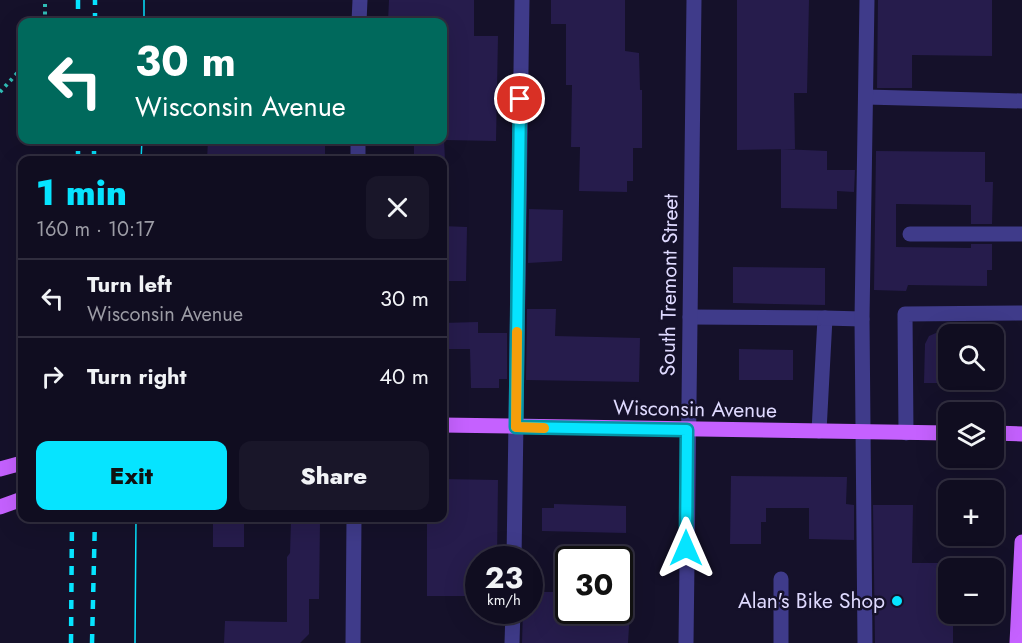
<!DOCTYPE html>
<html lang="en">
<head>
<meta charset="utf-8">
<style>
	:root { --surface:#100d20; --page:#191629; --text:#f1f3f6; --muted:#9c9ca5; --line:#302d3e; --accent:#06e4ff }
	body { margin:0; font-family:Jost,sans-serif; background:var(--page); color:var(--text); height:100vh; display:flex; flex-direction:column; font-size:22px; white-space:nowrap }
	* { box-sizing:border-box; margin:0 }
	p { font-size:20px; color:var(--muted) }
	.icon { flex:none; width:33px; height:33px; fill:none; stroke:currentColor; stroke-width:2; stroke-linecap:round; stroke-linejoin:round }
	.map { position:relative; flex:1; overflow:hidden }
	.sheet { position:absolute; left:18px; top:156px; width:429px; height:366px; display:flex; flex-direction:column; background:var(--surface); border-radius:12px; box-shadow:0 6px 24px #0002,0 0 0 2px var(--line) }
	.sheet>* { flex:none }
	.guide { position:absolute; left:18px; top:18px; width:429px; height:126px; border-radius:12px; box-shadow:0 6px 24px #0002,0 0 0 2px var(--line); background:#00695c; color:#fff; overflow:hidden }
	.fabs { position:absolute; left:938px; top:324px; display:grid; gap:12px }
	.fabs a { display:grid; place-items:center; width:66px; height:66px; border-radius:12px; background:var(--surface); box-shadow:0 6px 24px #0002,0 0 0 2px var(--line); font-size:30px }
	.speed { position:absolute; left:465px; top:546px; display:flex; gap:12px; font-size:30px; font-weight:700; text-align:center }
	.speed>* { display:grid; place-content:center; width:78px; height:78px; border-radius:50%; background:var(--surface); box-shadow:0 6px 24px #0002,0 0 0 2px var(--line); line-height:1 }
	.speed small { font-size:15px; font-weight:400 }
	.speed .limit { border:3px solid #111; border-radius:9px; background:#fff; color:#111 }
	.pin { position:absolute; display:grid; place-items:center; width:51px; height:51px; color:#fff; margin:-26px; border:3px solid #fff; border-radius:50%; box-shadow:0 2px 6px #0007 }
	.me { position:absolute; width:66px; margin:-33px; rotate:0deg; stroke-linejoin:round; filter:drop-shadow(0 0 4px #0008) }
	.turn { display:flex; align-items:center; gap:21px; height:126px; padding:0 18px; font-size:27px }
	.turn .icon { width:78px; height:78px; stroke-width:2.5 }
	.turn b { display:block; font-size:42px; line-height:51px }
	.round { display:grid; place-items:center; flex:none; width:63px; height:63px; border-radius:12px; background:var(--page) }
	.summary { display:flex; align-items:center; justify-content:space-between; height:102px; padding:0 18px }
	h1 { font-size:36px; font-weight:800; line-height:45px; color:var(--accent) }
	.action { display:flex; gap:12px; margin-top:auto; padding:12px 18px }
	.action a { flex:1; height:69px; border-radius:12px; background:var(--accent); color:#111; font-size:24px; font-weight:800; line-height:69px; text-align:center }
	.action a+a { background:var(--page); color:var(--text) }
	ul { padding:0; list-style:none }
	li { display:flex; align-items:center; gap:18px; height:78px; padding:0 18px; border-top:2px solid var(--line) }
	li div { flex:1 }
	li b { display:block; font-size:22px }
	li em { font-style:normal }
	.map>svg:first-child { display:block }
	.building { fill:#261c4c }
	.lines { fill:none; stroke-linecap:round; stroke-linejoin:round }
	.path { stroke:#30bdb6; stroke-width:4; stroke-dasharray:3 4.5; stroke-linecap:butt }
	.minor { stroke:#3f3b8a; stroke-width:15 }
	.major { stroke:#c561ff; stroke-width:15 }
	.tram { stroke:#06e4ff; stroke-width:1.5 }
	.rail { stroke:#06e4ff; stroke-width:4.5; stroke-dasharray:9 8; stroke-linecap:butt }
	.route-casing { stroke:#0494a6; stroke-width:15 }
	.route { stroke:#06e4ff; stroke-width:10 }
	.slow { stroke:#f59e0b; stroke-width:10 }
	.poi-dot { fill:#06e4ff; stroke:#15112a; stroke-width:2 }
	.labels { text-anchor:middle; stroke-width:5; stroke-linejoin:round; paint-order:stroke }
	.street-label { font-size:21px; fill:#dfdaff; stroke:#15112a }
	.poi-label { font-size:21px; fill:#dfdaff; stroke:#15112a; text-anchor:end }
</style>
</head>
<body>
<div class="map">
<svg width="1022" height="643" viewBox="0 0 1022 643">
	<rect width="100%" height="100%" fill="#15112a"/>
	<g class="building">
		<path d="M389 0H474V36H498L496 141 444 140 445 160H414V140H442V22H388Z"/>
		<path d="M551 0H625V51L639 53 640 90H642V148H633V181H627V192L579 191 580 147H571L572 85H566V24H551Z"/>
		<path d="M737 0H809L807 93H794L795 149 737 150Z"/>
		<path d="M878 0H992V56L912 55V88H877Z"/>
		<path d="M208 140H325V160H207Z"/>
		<path d="M781 149 827 151V170H855L854 192 837 191V209L781 208Z"/>
		<path d="M876 151 985 152V182H993L992 224H971V205L896 204V247L971 248V244H992V270H987V286L908 285 906 291 874 290Z"/>
		<path d="M529 209 563 210 562 261 528 263Z"/>
		<path d="M442 226 467 227 466 281H444Z"/>
		<path d="M733 267 825 268V305L733 303Z"/>
		<path d="M527 309H556L555 336 640 338 639 382 526 380Z"/>
		<path d="M478 322V333H507V379H499V388H471L470 349H442V323Z"/>
		<path d="M936 333H948V383H924L925 344 929 336Z"/>
		<path d="M739 349 793 350V380H739Z"/>
		<path d="M731 476 847 477 846 504 854 505V540L809 539V508H766V522H761V544H730Z"/>
		<path d="M442 479 498 480 497 560H478V596H427V518H442Z"/>
		<path d="M554 504 626 506V533L542 531V508H554Z"/>
		<path d="M873 505H913L912 563H948V614H953V643H875Z"/>
		<rect x="213" y="518" width="31" height="29"/>
		<path d="M291 521 320 522 319 599H309V634L300 643H224L225 621 287 622V557L290 553Z"/>
		<path d="M530 592H557V610H630L628 643H522L523 610H530Z"/>
	</g>
	<g class="lines">
		<g class="path">
			<path d="M45 22V0"/>
			<path d="M0 92 22 68"/>
		</g>
		<g class="minor">
			<path d="M359 22 360 0"/>
			<path d="M866 97 1022 101"/>
			<path d="M358 160V140"/>
			<path d="M910 234H1022"/>
			<path d="M690 317 825 318 819 431"/>
			<path d="M825 318 862 319"/>
			<path d="M906 433 905 314 1022 313"/>
			<path d="M514 560 522 0"/>
			<path d="M781 579V643"/>
			<path d="M353 643 354 518"/>
			<path d="M512 643 513 610"/>
			<path d="M686 643 694 0"/>
			<path d="M865 643 862 319 867 0"/>
		</g>
		<g class="major">
			<path d="M442 425 948 433"/>
			<path d="M993 433 1022 434"/>
			<path d="M0 469 22 463"/>
			<path d="M0 507 22 499"/>
			<path d="M1017 643 1022 542"/>
		</g>
		<g class="tram">
			<path d="M144 22V0"/>
			<path d="M141 160 142 140"/>
			<path d="M135 643 136 518"/>
		</g>
		<g class="rail">
			<path d="M78 0V22"/>
			<path d="M95 22V0"/>
			<path d="M78 160V140"/>
			<path d="M94 160V140"/>
			<path d="M71 643 72 518"/>
			<path d="M92 643 95 518"/>
		</g>
	</g>
	<g class="lines">
		<defs>
			<path id="route" d="M520 99 516 427 687 430 686 548"/>
		</defs>
		<use href="#route" class="route-casing"/>
		<use href="#route" class="route"/>
		<path class="slow" d="M517 332 516 427 544 428"/>
	</g>
	<circle class="poi-dot" cx="897" cy="601" r="6"/>
	<g class="labels">
		<g class="street-label">
			<text transform="translate(669 285) rotate(-89)" y="7">South Tremont Street</text>
			<text transform="translate(695 409) rotate(1)" y="7">Wisconsin Avenue</text>
		</g>
		<g class="poi-label">
			<text x="885" y="608">Alan's Bike Shop</text>
		</g>
	</g>
</svg>
<div class="fabs">
<a><svg class="icon" aria-label="search" viewBox="0 0 24 24"><circle cx="10" cy="10" r="6"/><path d="M15 15l6 6"/></svg></a>
<a><svg class="icon" aria-label="layers" viewBox="0 0 24 24"><path d="M12 4l9 5-9 5-9-5zM3 14l9 5 9-5"/></svg></a>
<a>+</a>
<a>−</a>
</div>
<div class="speed"><div>23<small>km/h</small></div><div class="limit">30</div></div>
<div class="pin" style="left:520px;top:99px;background:#d93025"><svg class="icon" aria-label="arrive" viewBox="0 0 24 24"><path d="M6 21V4h12l-3 4 3 4H6"/></svg></div>
<svg class="me" style="left:686px;top:548px" viewBox="-20 -20 40 40"><path d="M0-17L14 15 0 8-14 15z" fill="#06e4ff" stroke="#fff" stroke-width="4"/></svg>
<div class="guide">
<div class="turn"><svg class="icon" aria-label="left" viewBox="0 0 24 24"><path d="M17 20v-9H6M10 6l-5 5 5 5"/></svg><div><b>30 m</b>Wisconsin Avenue</div></div>
</div>
<section class="sheet">
<div class="summary"><div><h1>1 min</h1><p>160 m · 10:17</p></div><a class="round"><svg class="icon" aria-label="close" viewBox="0 0 24 24"><path d="M6 6l12 12M18 6L6 18"/></svg></a></div>
<ul>
<li><svg class="icon" aria-label="left" viewBox="0 0 24 24"><path d="M17 20v-9H6M10 6l-5 5 5 5"/></svg><div><b>Turn left</b><p>Wisconsin Avenue</p></div><em>30 m</em></li>
<li><svg class="icon" aria-label="right" viewBox="0 0 24 24"><path d="M7 20v-9h11M14 6l5 5-5 5"/></svg><div><b>Turn right</b></div><em>40 m</em></li>
</ul>
<div class="action"><a>Exit</a><a>Share</a></div>
</section>
</div>
</body>
</html>
